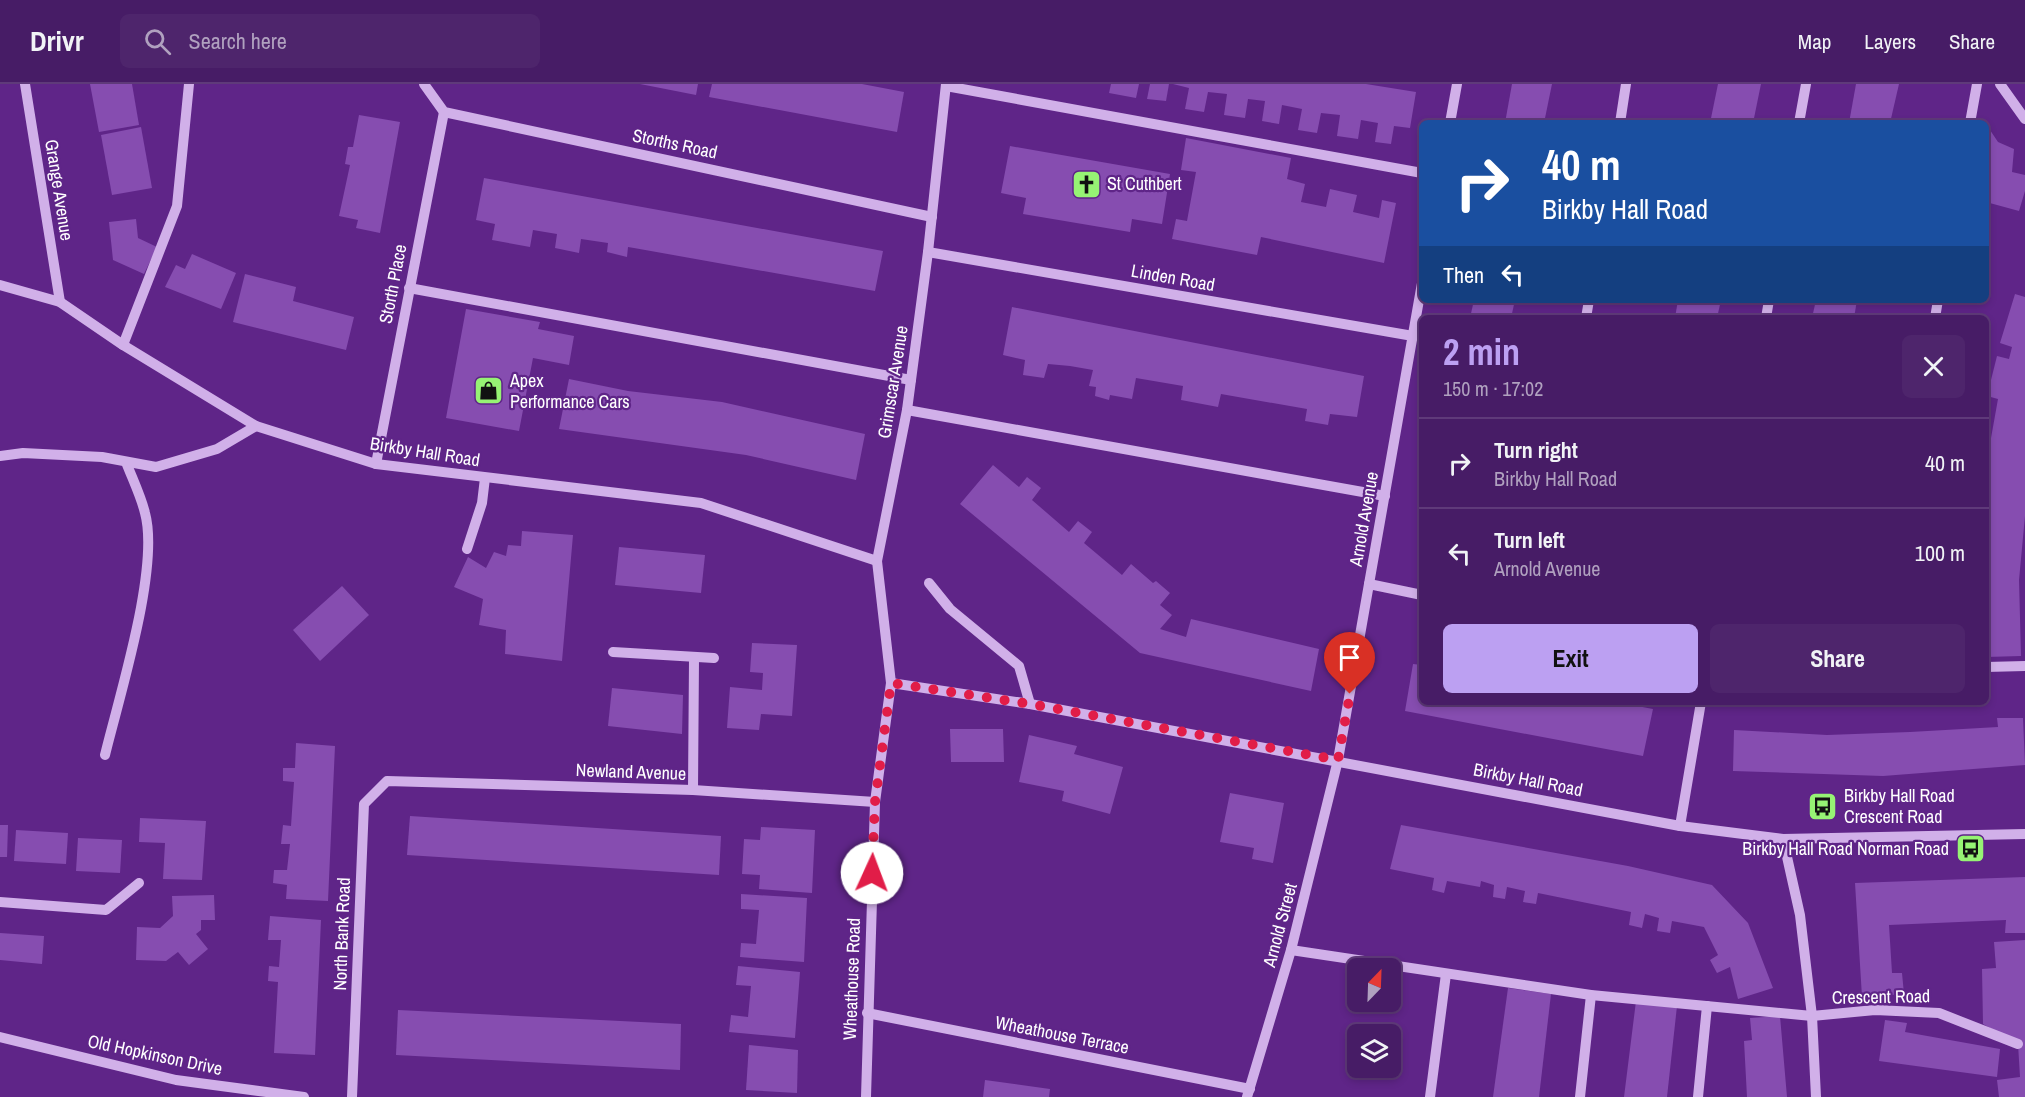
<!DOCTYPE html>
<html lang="en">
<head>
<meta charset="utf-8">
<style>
	:root { --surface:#471c66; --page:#4e256c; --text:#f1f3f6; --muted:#b0a1bf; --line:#5f3a7a; --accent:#bca0f2 }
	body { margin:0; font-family:"Archivo Narrow",sans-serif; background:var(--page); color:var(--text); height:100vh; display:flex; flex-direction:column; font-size:22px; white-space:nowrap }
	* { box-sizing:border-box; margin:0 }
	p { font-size:20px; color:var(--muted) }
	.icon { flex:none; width:33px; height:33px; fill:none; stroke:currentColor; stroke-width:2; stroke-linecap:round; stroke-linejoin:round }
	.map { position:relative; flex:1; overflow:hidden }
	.panel { position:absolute; left:1419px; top:231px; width:570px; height:390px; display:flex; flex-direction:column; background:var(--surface); border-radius:9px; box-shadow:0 3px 9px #0003,0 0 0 2px var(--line) }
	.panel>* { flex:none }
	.hud { position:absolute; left:1419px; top:36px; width:570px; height:183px; border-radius:9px; box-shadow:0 3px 9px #0003,0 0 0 2px var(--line); background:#1a4fa0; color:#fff; overflow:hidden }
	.needle { width:39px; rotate:23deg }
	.fabs { position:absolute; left:1347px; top:874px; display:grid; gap:12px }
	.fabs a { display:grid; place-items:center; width:54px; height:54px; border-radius:9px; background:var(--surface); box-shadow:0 3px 9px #0003,0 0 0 2px var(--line); font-size:30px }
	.pin { position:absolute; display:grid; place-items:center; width:51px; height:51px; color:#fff; margin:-62px -26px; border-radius:50% 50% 50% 0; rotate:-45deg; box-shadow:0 0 6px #0007 }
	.pin .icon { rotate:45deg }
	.me { position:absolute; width:66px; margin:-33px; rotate:2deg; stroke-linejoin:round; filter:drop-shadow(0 0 4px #0008) }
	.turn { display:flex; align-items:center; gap:21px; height:126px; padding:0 24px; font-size:27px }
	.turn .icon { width:78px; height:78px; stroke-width:2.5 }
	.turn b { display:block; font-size:42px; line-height:51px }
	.then { display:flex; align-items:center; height:57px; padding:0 24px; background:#0003; gap:12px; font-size:22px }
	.round { display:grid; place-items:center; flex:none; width:63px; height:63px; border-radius:9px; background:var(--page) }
	.overview { display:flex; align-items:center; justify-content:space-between; height:102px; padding:0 24px }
	h1 { font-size:36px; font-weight:700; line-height:45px; color:var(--accent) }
	.action { display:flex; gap:12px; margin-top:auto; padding:12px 24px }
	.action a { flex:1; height:69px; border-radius:9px; background:var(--accent); color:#111; font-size:24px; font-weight:700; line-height:69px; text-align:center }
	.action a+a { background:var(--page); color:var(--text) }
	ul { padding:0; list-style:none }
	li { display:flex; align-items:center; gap:18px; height:90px; padding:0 24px; border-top:2px solid var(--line) }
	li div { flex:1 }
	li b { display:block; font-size:22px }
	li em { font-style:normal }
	header { display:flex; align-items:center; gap:36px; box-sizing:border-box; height:84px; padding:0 30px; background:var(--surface); border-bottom:2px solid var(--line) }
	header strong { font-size:28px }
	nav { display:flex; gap:33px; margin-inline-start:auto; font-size:21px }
	.search { width:420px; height:54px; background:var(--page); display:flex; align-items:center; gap:15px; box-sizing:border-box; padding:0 21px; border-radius:9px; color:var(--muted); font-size:22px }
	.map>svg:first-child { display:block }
	.building { fill:#864db0 }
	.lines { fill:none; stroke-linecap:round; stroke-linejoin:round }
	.minor { stroke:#d1b0e9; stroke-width:10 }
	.route { stroke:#e11d48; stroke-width:10; stroke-dasharray:0 18 }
	.labels { text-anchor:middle; stroke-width:4.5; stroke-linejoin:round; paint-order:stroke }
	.street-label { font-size:18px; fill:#fff; stroke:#5f2588 }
	.poi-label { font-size:18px; fill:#fff; stroke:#5f2588; text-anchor:start }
</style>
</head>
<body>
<header>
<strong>Drivr</strong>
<div class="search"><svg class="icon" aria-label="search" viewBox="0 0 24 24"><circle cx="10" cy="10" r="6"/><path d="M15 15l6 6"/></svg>Search here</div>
<nav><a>Map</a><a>Layers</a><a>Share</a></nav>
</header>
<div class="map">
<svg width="2025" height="1013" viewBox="0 0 2025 1013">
	<rect width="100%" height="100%" fill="#5f2588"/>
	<g class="building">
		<path d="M90 0H132L139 41 99 48Z"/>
		<path d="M640 0H698L696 11Z"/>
		<path d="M712 0H862L904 8 897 48 709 13Z"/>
		<path d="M1111 0H1139L1136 14 1109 9Z"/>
		<path d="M1150 0H1169L1166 17 1147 15Z"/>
		<path d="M1173 0H1366L1416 8 1410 44 1394 42 1391 60 1375 58 1378 39 1361 36 1358 55 1337 52 1340 31 1321 29 1317 49 1298 46 1302 25 1282 21 1279 40 1262 37 1265 17 1248 15 1245 34 1224 31 1227 10 1208 8 1204 28 1185 25 1189 4Z"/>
		<path d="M1512 0H1552L1544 39H1505Z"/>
		<path d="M1718 0H1761L1753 39H1710Z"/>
		<path d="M1856 0H1899L1890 39H1849Z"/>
		<path d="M359 31 400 38 380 149 356 144 358 136 339 132 350 81 345 80 348 63H353Z"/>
		<path d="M1986 40 1998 58 2014 65 2012 88 2025 91V107L2019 127 1986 118Z"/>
		<path d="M141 43 152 104 112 111 101 51Z"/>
		<path d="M1186 54 1291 74 1287 95 1305 100 1301 118 1326 123 1330 105 1357 111 1353 128 1379 134 1382 116 1396 119 1384 179 1261 153 1257 171 1172 155 1176 135 1187 137 1196 88 1181 86Z"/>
		<path d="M1010 62 1170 90 1162 140 1132 135 1130 148 1023 130 1026 114 1001 109Z"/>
		<path d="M484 94 883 167 875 207 634 164 628 163 627 173 607 168 608 159 581 155 579 169 555 164 557 150 533 146 530 163 492 156 495 140 476 136Z"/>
		<path d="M136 135 138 154 157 163 144 190 113 176 109 138Z"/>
		<path d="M192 170 236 189 221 225 165 203 176 181 185 185Z"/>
		<path d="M245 190 296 203 293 217 354 233 346 266 233 238Z"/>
		<path d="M2015 210 2025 213V432L2019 496 2021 572 1986 573V382L1998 315 1987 312 1997 272 2009 275 2012 263 2000 259Z"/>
		<path d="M1474 216H1515L1511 234H1470Z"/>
		<path d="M1678 216H1721L1717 234H1675Z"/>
		<path d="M1816 216H1857L1854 234H1812Z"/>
		<path d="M1012 223 1364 292 1357 333 1330 330 1328 341 1305 337 1307 325 1221 310 1218 323 1181 316 1183 302 1136 294 1132 315 1110 311 1109 316 1095 312 1096 303 1089 302 1093 286 1070 282 1048 280 1044 294 1023 291 1025 276 1003 271Z"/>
		<path d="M466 225 540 238 538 245 574 252 569 281 533 274 519 347 446 334Z"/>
		<path d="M569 295 628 307 722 318 865 350 856 396 746 371 559 345Z"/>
		<path d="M993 381 1019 403 1027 393 1041 404 1032 416 1069 448 1078 437 1092 448 1084 459 1122 491 1131 480 1153 499 1156 497 1170 509 1160 521 1172 531 1160 545 1186 553 1191 535 1319 565 1311 607 1140 569 960 420Z"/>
		<path d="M522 447 573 451 562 577 505 570 506 546 479 541 483 515 454 503 468 473 486 484 494 468 506 472 508 461 521 462Z"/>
		<path d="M619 463 705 471 701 509 615 501Z"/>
		<path d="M342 502 369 531 320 577 293 546Z"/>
		<path d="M752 559 797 561 792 632 761 630 759 646 727 644 730 603 762 606 763 589 750 588Z"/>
		<path d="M1413 580 1422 581V618H1616L1653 625 1643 672 1405 627Z"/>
		<path d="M612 604 683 611 682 650 608 642Z"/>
		<path d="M1997 634H2023L2025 681 1883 692 1733 687 1734 646 1827 651 1910 648 1998 643Z"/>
		<path d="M950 645H1003L1004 678H951Z"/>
		<path d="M1029 651 1077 662 1074 670 1123 683 1110 730 1062 717 1064 707 1019 698Z"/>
		<path d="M296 659 335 662 328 817 286 815 287 801 273 799 274 786H287L290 760H281L283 741 291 742 294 698 283 697V684H295Z"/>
		<path d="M1230 709 1284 719 1273 779 1252 775 1254 764 1220 758Z"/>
		<path d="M410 732 721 752 719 791 407 771Z"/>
		<path d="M140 734 206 737 202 796 163 795 165 759 139 758Z"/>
		<path d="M0 741H8L7 773H0Z"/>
		<path d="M1401 741 1628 782 1712 801 1748 839 1773 904 1738 915 1730 883 1717 889 1710 876 1718 871 1704 843 1672 837 1670 849 1657 847 1659 834 1645 830 1642 844 1629 841 1631 828 1538 809 1536 820 1523 818 1525 807 1507 803 1505 815 1493 813 1494 801 1481 797 1480 803 1447 797 1444 809 1432 806 1434 794 1390 785Z"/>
		<path d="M761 743 815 746 812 809 759 805 760 791 742 790 744 755 760 756Z"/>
		<path d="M16 746 68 749 66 780 14 777Z"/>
		<path d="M78 754 122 756 120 789 76 787Z"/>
		<path d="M2025 793V849H2005L2006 836 1889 841 1892 889H1902L1904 910 1862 913 1855 799Z"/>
		<path d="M741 810 807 814 804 878 740 873 741 859 756 860 759 826 741 825Z"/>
		<path d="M214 811 215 836H201V846L196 850 208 865 189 881 178 868 166 877 136 876 137 843 160 844 173 832 172 812Z"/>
		<path d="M270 832 321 836 315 971 274 969 278 898 268 897 269 882 279 883 281 856H268Z"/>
		<path d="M0 849 44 852 42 880 0 876Z"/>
		<path d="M2025 856V1013H1999L1997 996 2020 993 2018 960 1983 940 1982 885 1996 884 1994 858Z"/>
		<path d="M738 882 800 888 795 954 729 948 731 931 748 933 751 902 736 901Z"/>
		<path d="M1508 904 1551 910 1539 1013H1493Z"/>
		<path d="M1636 917 1677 922 1667 1013H1624Z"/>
		<path d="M398 926 681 940 680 986 396 971Z"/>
		<path d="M1780 932 1787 1013H1747L1744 957 1752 956 1750 934Z"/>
		<path d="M1885 936 1907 939 1905 948 2000 965 1997 993 1879 977Z"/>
		<path d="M749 961 798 966 797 1009 746 1006Z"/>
		<path d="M985 996 1050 1005 1049 1013H983Z"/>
	</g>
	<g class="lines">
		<g class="minor">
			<path d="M25 0 60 218"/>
			<path d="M424 0 444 28 932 133"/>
			<path d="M2000 0 2025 35"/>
			<path d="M946 2 1422 89"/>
			<path d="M1450 39 1457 0"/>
			<path d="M1620 39 1626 0"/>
			<path d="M1799 39 1806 0"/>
			<path d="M1970 39 1977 0"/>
			<path d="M928 168 1413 252"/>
			<path d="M0 201 60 218 123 261 256 342 376 380 701 419 877 477"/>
			<path d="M409 204 911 296"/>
			<path d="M1586 234 1589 216"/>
			<path d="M1766 234 1769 216"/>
			<path d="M1935 234 1938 216"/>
			<path d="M123 261 177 122 189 0"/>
			<path d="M907 326 1385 412"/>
			<path d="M0 372 23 369 102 373 156 383 217 365 256 342"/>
			<path d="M376 380 444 28"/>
			<path d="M467 465 482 419 485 394"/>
			<path d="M929 499 950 525 1019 582 1030 620"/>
			<path d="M1369 500 1422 511"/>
			<path d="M613 568 714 574"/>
			<path d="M1986 583 2025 582"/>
			<path d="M891 599 1030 620 1680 742 1783 755 2025 750"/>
			<path d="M105 671C119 613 160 484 145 429 141 412 132 394 126 378"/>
			<path d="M693 706 694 575"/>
			<path d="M1680 742 1701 618"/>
			<path d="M1783 755 1800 831 1812 932 1816 1013"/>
			<path d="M0 818 106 826 139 799"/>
			<path d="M1291 866 1591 911 1812 932 1875 926 1939 929 2018 960"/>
			<path d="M867 929 1250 1005"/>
			<path d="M0 953 176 996 304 1013"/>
			<path d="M352 1013 364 720 387 697 693 706 875 718"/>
			<path d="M866 1013 875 718 891 599 877 477 907 326 928 168 946 0"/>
			<path d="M1247 1013 1291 866 1338 676 1422 199"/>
			<path d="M1430 1013 1446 890"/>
			<path d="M1580 1013 1591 911"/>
			<path d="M1698 1013 1707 922"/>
		</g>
	</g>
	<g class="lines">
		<path class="route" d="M872 789 875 718 891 599 1030 620 1338 676 1350 610"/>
	</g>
	<defs>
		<symbol id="church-square" viewBox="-11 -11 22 22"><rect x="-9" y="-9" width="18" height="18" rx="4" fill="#96f374" stroke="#5f2588"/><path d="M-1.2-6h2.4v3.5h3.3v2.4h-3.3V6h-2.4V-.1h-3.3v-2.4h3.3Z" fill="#111"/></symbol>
		<symbol id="shop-square" viewBox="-11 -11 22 22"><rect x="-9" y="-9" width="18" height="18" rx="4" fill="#96f374" stroke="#5f2588"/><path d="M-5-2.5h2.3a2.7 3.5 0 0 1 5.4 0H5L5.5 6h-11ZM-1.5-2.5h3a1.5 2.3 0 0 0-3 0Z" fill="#111"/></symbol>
		<symbol id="bus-square" viewBox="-11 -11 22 22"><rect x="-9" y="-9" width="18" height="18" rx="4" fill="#96f374" stroke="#5f2588"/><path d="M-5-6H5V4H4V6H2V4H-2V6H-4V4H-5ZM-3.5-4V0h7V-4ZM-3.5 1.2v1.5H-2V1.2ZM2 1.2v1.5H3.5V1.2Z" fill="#111"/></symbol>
	</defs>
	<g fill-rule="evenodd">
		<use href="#church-square" x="1070" y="84" width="33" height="33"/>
		<use href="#shop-square" x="472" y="290" width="33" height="33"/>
		<use href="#bus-square" x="1806" y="706" width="33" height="33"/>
		<use href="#bus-square" x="1954" y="748" width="33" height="33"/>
	</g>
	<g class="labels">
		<g class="street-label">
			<text transform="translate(675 60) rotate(12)" y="6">Storths Road</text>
			<text transform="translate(59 106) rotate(81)" y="6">Grange Avenue</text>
			<text transform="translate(1173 194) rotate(10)" y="6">Linden Road</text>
			<text transform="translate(393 200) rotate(-79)" y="6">Storth Place</text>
			<text transform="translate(893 298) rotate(-81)" y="6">Grimscar Avenue</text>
			<text transform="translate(425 368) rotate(9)" y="6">Birkby Hall Road</text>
			<text transform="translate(1364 435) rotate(-80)" y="6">Arnold Avenue</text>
			<text transform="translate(631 688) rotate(2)" y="6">Newland Avenue</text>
			<text transform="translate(1528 696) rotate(11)" y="6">Birkby Hall Road</text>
			<text transform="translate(1280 841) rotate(-75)" y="6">Arnold Street</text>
			<text transform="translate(342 850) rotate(-88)" y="6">North Bank Road</text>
			<text transform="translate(852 895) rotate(-88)" y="6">Wheathouse Road</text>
			<text transform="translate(1881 913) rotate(-1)" y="6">Crescent Road</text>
			<text transform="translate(1062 951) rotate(11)" y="6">Wheathouse Terrace</text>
			<text transform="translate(155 971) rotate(12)" y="6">Old Hopkinson Drive</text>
		</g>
		<g class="poi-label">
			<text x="1107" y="106">St Cuthbert</text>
			<text x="510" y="303">Apex<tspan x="510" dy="21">Performance Cars</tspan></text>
			<text x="1844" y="718">Birkby Hall Road<tspan x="1844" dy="21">Crescent Road</tspan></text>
			<text x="1949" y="771" text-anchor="end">Birkby Hall Road Norman Road</text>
		</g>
	</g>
</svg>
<div class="fabs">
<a><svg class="needle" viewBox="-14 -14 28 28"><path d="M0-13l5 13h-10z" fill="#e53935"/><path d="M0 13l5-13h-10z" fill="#b0a1bf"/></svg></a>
<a><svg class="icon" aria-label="layers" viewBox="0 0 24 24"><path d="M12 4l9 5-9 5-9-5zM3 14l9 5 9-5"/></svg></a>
</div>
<div class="pin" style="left:1350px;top:610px;background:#d93025"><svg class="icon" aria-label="arrive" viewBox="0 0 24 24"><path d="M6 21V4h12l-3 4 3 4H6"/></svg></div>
<svg class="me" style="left:872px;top:789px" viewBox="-20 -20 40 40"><circle r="19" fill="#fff"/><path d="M0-13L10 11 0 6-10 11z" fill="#e11d48"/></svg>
<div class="hud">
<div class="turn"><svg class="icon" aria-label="right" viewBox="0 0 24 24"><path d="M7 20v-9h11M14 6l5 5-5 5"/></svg><div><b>40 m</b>Birkby Hall Road</div></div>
<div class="then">Then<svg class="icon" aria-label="left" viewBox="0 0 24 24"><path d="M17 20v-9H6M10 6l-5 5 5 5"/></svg></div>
</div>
<section class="panel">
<div class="overview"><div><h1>2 min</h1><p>150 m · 17:02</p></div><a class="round"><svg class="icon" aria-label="close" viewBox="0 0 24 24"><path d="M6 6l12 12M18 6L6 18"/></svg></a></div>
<ul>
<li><svg class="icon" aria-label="right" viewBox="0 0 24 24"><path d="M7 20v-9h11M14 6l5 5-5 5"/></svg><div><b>Turn right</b><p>Birkby Hall Road</p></div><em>40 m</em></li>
<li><svg class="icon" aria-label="left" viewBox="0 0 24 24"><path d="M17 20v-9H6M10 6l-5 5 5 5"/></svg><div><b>Turn left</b><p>Arnold Avenue</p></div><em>100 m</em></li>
</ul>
<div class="action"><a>Exit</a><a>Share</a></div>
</section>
</div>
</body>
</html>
